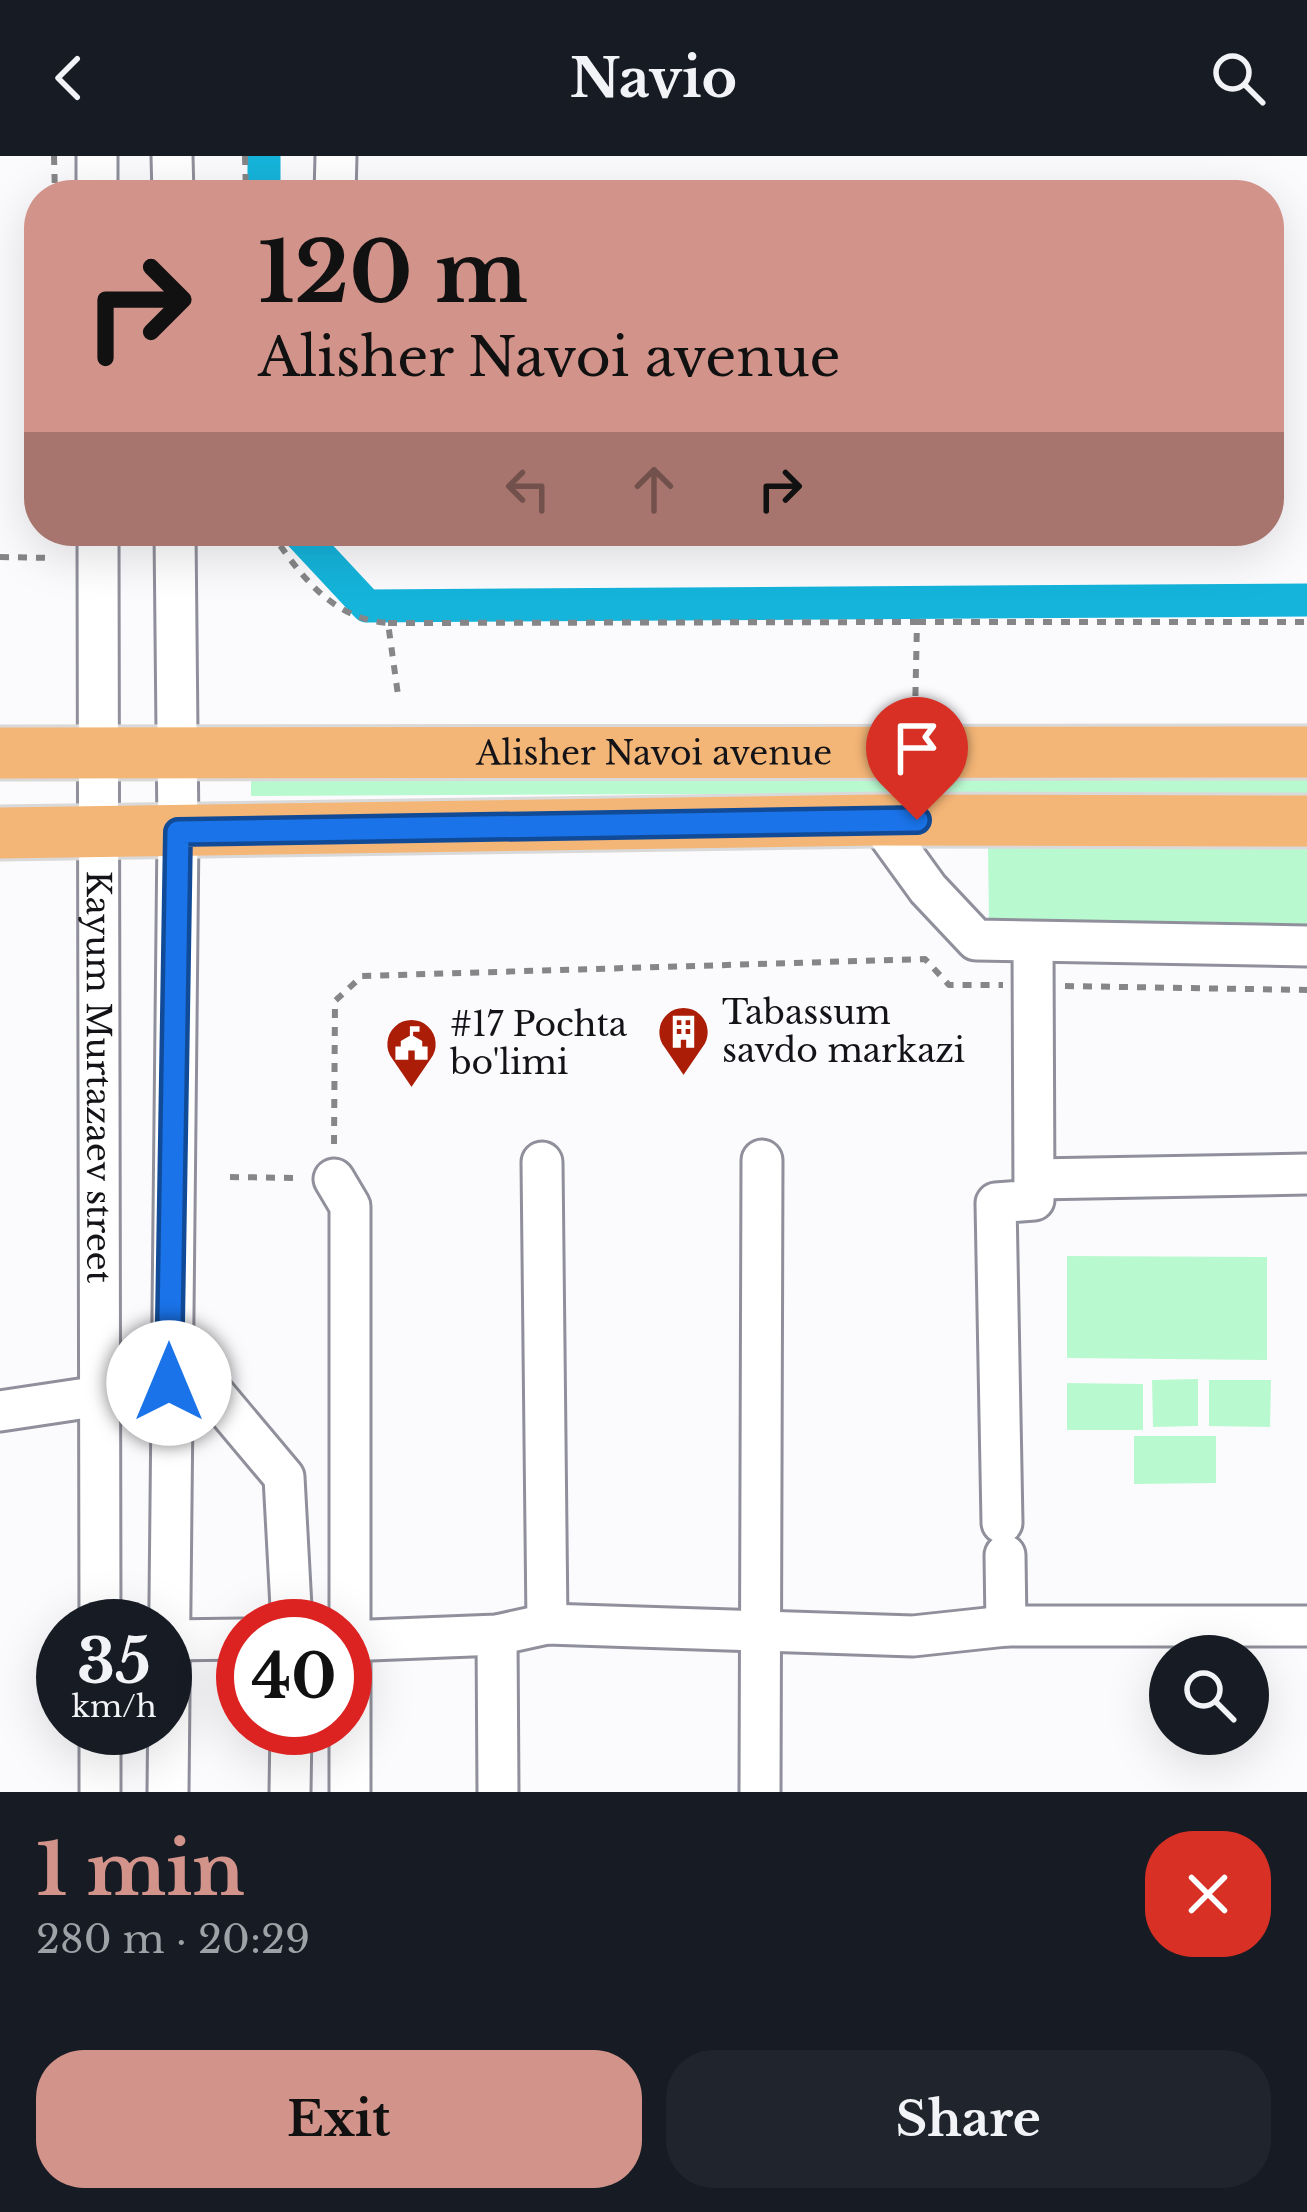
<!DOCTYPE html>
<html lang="en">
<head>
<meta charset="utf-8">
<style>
	:root { --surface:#171b24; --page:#20242c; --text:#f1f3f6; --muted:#9ea1a6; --accent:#d2938a }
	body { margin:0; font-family:"Libre Baskerville",serif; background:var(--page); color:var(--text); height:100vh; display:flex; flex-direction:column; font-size:45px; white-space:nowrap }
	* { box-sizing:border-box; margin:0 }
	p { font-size:39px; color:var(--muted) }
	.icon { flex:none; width:66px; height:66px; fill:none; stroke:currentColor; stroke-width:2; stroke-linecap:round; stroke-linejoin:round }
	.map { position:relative; height:1636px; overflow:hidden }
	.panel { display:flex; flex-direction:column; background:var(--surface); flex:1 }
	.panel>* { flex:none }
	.hud { position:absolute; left:24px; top:24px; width:1260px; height:366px; border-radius:48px; box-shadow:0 12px 48px #0002; background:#d2938a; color:#111; overflow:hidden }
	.controls { position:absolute; left:1149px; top:1479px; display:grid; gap:24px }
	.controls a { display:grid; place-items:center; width:120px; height:120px; border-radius:50%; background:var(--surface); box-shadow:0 12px 48px #0002; font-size:60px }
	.speed { position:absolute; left:36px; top:1443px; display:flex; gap:24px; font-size:60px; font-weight:700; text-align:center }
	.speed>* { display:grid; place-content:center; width:156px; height:156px; border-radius:50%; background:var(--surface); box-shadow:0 12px 48px #0002; line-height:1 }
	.speed small { font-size:30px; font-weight:400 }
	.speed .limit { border:18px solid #d22; background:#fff; color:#111 }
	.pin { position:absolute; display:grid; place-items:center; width:102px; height:102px; color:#fff; margin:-123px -51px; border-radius:50% 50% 50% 0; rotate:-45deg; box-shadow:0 0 12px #0007 }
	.pin .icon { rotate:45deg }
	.me { position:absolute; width:132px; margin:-66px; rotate:0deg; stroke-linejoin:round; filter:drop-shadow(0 0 9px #0008) }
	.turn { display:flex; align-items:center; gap:42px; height:252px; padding:0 36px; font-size:54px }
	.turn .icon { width:156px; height:156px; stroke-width:2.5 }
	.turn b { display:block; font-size:84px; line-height:102px }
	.lanes { display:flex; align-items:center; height:114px; padding:0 36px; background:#0003; justify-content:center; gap:60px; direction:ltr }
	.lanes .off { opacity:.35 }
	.round { display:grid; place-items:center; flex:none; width:126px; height:126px; border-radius:48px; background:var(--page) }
	.summary { display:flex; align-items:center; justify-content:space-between; height:204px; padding:0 36px }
	h1 { font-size:72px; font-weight:700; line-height:90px; color:var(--accent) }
	.button { display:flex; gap:24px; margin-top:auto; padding:24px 36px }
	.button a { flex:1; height:138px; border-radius:48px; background:var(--accent); color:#111; font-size:48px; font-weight:700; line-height:138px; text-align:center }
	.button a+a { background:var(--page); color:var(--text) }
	header { display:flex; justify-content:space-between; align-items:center; height:156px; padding:0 36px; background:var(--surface); font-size:54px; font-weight:700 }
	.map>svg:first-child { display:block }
	.green { fill:#b9f9d0 }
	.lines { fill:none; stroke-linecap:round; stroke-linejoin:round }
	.canal { stroke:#15b4db; stroke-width:33 }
	.minor-casing { stroke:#8f909b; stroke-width:45 }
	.major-casing { stroke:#d9d9da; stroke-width:57 }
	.path { stroke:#868689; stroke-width:6; stroke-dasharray:9 9; stroke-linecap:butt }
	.minor { stroke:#fff; stroke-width:39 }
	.major { stroke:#f4b677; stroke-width:51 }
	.route-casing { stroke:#114b97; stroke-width:30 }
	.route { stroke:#1a73e8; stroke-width:21 }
	.labels { text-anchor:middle; stroke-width:12; stroke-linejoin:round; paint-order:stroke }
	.street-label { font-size:33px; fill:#141418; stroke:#fbfbfe }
	.poi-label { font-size:33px; fill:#141418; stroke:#fbfbfe; text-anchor:start }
</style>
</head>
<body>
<header><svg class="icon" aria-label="back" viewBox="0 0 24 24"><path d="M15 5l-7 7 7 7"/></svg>Navio<svg class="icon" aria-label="search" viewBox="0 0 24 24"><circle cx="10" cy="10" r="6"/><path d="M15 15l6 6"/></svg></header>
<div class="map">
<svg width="1307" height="1636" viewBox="0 0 1307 1636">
	<rect width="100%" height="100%" fill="#fbfbfe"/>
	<g class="green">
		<path d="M911 619V637L251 640V624Z"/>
		<path d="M929 619 1307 620V639L929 638Z"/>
		<path d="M988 688 1307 691V773L989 768Z"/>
		<path d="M1067 1100 1267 1101V1204L1067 1202Z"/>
		<path d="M1198 1223V1270L1153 1271 1152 1224Z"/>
		<path d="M1209 1224H1271L1270 1271 1209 1270Z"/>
		<path d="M1067 1227 1143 1228V1274H1067Z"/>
		<path d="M1134 1280H1216V1327L1134 1328Z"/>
	</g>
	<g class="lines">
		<g class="canal">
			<path d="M264 0V39"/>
			<path d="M297 375 367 450 1307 444"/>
		</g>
		<defs>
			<g id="minor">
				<path d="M97 0V39"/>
				<path d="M172 0 173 39"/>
				<path d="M335 39 336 0"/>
				<path id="s1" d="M98 375 100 1470"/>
				<path d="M878 664 928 733 976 784 1307 790"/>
				<path d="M542 1006 547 1468"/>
				<path d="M334 1023 350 1050V1636"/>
				<path d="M1035 1023 1307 1018"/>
				<path d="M169 1184 284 1321 292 1470"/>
				<path d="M0 1255 100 1240"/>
				<path d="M1002 1367 996 1047 1034 1044 1033 789"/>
				<path d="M1005 1399 1006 1470"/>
				<path d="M497 1479 498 1636"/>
				<path d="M168 1484 243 1483"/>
				<path d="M345 1485 497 1479 547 1468 913 1480 1006 1470H1307"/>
				<path d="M100 1636V1572"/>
				<path d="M168 1636 178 676 175 375"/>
				<path d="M290 1636 291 1572"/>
				<path d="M760 1636 762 1004"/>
			</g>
			<g id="major">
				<path id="s2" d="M0 597 1307 596"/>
				<path d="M0 677 878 664 1307 665"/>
			</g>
		</defs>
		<use href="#minor" class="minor-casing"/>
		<use href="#major" class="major-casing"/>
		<g class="path">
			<path d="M54 0 55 39"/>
			<path d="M245 0 246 39"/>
			<path d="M270 375C301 420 332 463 388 467L398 539"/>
			<path d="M0 401 53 402"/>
			<path d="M917 466H1307"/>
			<path d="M388 467 917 466 915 558"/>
			<path d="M1065 830 1307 834"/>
			<path d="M334 988 335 845 362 820 925 803 949 829H1003"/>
			<path d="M230 1021 301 1022"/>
		</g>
		<use href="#minor" class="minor"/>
		<use href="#major" class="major"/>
	</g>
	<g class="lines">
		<defs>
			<path id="route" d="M169 1227 178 676 917 664"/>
		</defs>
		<use href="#route" class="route-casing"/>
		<use href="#route" class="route"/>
	</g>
	<defs>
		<symbol id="building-pin" viewBox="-11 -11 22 30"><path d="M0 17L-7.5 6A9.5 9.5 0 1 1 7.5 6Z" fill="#ac1d07" stroke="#fbfbfe"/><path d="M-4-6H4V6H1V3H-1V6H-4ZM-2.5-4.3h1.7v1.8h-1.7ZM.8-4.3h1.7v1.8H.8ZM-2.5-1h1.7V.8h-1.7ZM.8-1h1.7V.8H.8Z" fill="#fff"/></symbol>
		<symbol id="civic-pin" viewBox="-11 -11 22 30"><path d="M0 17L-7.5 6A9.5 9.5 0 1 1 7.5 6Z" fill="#ac1d07" stroke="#fbfbfe"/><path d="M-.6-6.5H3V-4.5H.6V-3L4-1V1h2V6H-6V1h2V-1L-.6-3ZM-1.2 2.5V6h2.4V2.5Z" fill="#fff"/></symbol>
	</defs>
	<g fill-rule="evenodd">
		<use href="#building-pin" x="654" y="846" width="59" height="81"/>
		<use href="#civic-pin" x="382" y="858" width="59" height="81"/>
	</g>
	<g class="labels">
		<g class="street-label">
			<text dy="12" stroke="none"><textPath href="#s2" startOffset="654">Alisher Navoi avenue</textPath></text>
			<text dy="12" stroke="none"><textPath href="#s1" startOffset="546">Kayum Murtazaev street</textPath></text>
		</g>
		<g class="poi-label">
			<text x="722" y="868">Tabassum<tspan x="722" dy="38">savdo markazi</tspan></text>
			<text x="450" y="880">#17 Pochta<tspan x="450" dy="38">bo'limi</tspan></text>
		</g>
	</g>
</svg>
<div class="controls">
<a><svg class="icon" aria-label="search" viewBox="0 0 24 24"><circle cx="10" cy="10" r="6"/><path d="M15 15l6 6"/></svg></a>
</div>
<div class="speed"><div>35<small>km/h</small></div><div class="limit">40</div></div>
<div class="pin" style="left:917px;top:664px;background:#d93025"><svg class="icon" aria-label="arrive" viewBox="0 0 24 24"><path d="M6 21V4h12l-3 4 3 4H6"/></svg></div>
<svg class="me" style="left:169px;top:1227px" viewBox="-20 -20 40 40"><circle r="19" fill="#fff"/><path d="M0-13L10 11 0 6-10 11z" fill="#1a73e8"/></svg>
<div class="hud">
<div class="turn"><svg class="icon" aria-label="right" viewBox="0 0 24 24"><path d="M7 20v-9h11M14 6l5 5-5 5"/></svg><div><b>120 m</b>Alisher Navoi avenue</div></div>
<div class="lanes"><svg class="icon off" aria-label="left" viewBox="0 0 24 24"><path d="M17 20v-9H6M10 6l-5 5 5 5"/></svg><svg class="icon off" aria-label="ahead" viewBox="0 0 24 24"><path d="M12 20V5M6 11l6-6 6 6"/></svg><svg class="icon" aria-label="right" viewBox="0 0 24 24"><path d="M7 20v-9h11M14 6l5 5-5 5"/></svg></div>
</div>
</div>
<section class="panel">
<div class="summary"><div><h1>1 min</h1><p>280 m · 20:29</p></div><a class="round" style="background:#d93025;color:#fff"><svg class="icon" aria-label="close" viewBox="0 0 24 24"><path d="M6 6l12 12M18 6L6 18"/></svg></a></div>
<div class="button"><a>Exit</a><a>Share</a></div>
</section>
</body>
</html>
